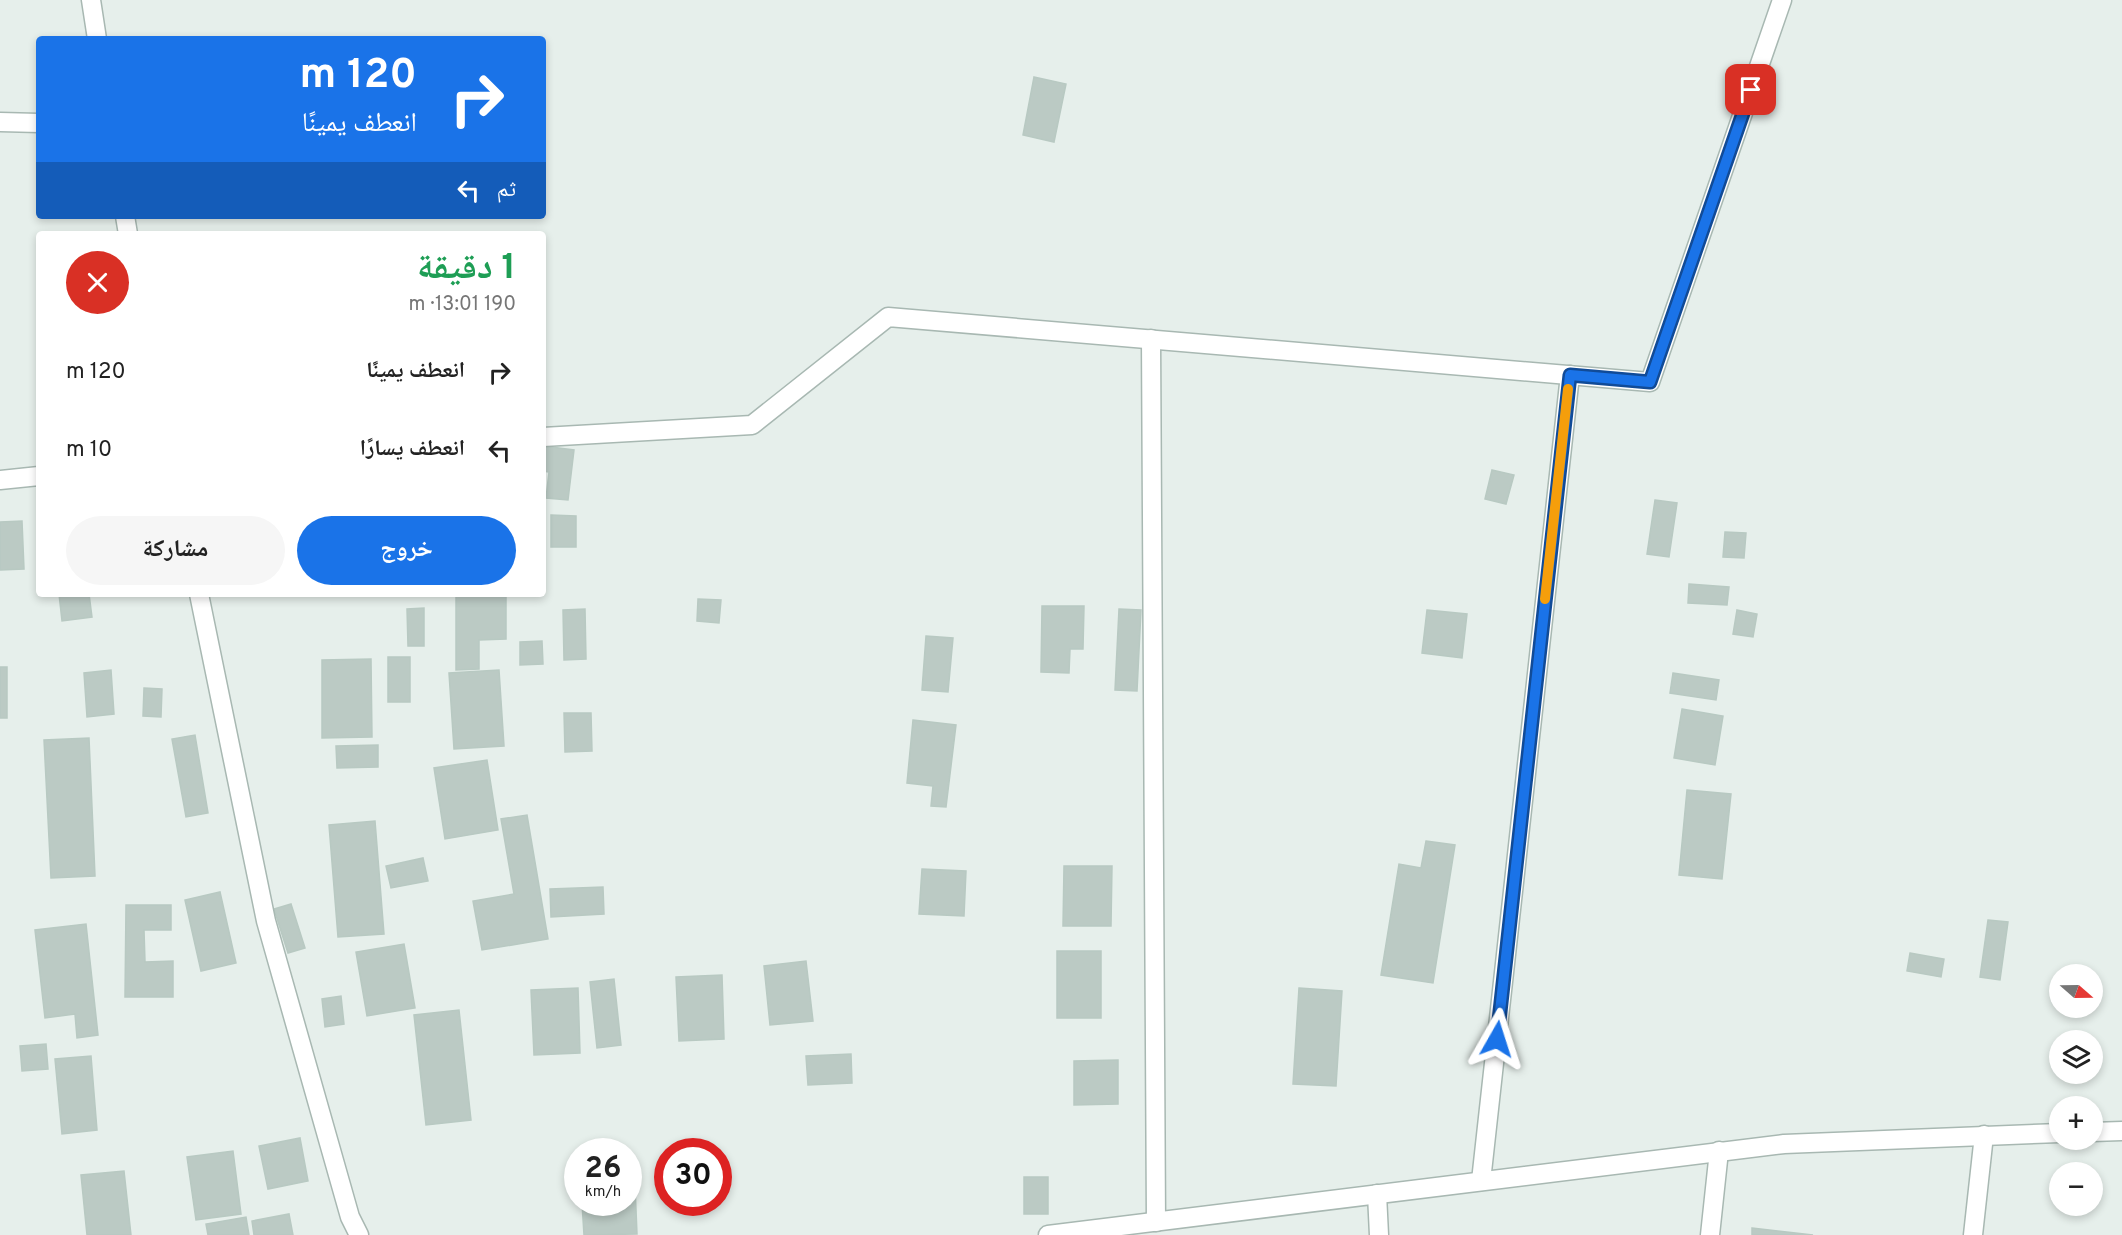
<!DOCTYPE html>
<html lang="ar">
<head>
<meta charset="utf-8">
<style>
	:root { --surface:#fff; --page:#f6f6f6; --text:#222; --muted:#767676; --accent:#1a73e8 }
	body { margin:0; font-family:Overpass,"Noto Naskh Arabic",sans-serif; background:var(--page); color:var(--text); direction:rtl; height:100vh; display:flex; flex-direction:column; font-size:22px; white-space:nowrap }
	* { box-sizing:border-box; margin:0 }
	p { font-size:20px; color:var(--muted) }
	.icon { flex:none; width:33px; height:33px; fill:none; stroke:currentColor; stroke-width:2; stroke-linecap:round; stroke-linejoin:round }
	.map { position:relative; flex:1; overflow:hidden; direction:ltr }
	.drawer { position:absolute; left:36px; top:231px; width:510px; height:366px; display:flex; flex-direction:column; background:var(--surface); border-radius:6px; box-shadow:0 3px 9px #0003; direction:rtl }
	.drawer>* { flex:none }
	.top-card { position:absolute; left:36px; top:36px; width:510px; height:183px; border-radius:6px; box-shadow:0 3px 9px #0003; direction:rtl; background:#1a73e8; color:#fff; overflow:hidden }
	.needle { width:39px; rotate:110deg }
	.fabs { position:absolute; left:2049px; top:964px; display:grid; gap:12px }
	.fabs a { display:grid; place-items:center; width:54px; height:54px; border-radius:50%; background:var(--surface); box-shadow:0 3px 9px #0003; font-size:30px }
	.speed { position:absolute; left:564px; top:1138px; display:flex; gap:12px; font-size:30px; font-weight:700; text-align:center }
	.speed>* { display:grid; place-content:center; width:78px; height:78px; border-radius:50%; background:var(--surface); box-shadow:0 3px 9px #0003; line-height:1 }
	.speed small { font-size:15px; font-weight:400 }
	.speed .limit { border:9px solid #d22; background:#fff; color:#111 }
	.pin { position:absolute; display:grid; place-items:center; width:51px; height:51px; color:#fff; margin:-26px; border-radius:12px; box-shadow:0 3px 9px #0006 }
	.me { position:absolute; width:66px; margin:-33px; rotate:6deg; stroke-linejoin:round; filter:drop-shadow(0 0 4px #0008) }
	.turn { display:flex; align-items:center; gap:21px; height:126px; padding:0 30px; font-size:27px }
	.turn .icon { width:78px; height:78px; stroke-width:2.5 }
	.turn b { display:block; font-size:42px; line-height:51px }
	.then { display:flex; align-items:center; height:57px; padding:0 30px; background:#0003; gap:12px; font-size:22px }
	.round { display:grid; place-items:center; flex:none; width:63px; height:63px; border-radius:32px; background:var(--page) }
	.summary { display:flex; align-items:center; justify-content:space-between; height:102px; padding:0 30px }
	h1 { font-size:36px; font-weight:700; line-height:45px; color:#1e9e55 }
	.cta { display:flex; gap:12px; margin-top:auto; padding:12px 30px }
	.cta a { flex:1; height:69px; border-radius:36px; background:var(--accent); color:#fff; font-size:24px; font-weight:700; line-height:69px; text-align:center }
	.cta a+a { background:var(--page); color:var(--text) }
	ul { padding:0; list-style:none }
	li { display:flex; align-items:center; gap:18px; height:78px; padding:0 30px }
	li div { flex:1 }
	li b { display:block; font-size:22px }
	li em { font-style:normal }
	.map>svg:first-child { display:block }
	.building { fill:#bbcac4; stroke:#b8c9c2; stroke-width:1.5 }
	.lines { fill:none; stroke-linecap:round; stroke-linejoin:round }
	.minor-casing { stroke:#a8b8b2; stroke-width:21 }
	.minor { stroke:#fff; stroke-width:18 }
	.route-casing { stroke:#114b97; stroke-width:15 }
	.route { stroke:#1a73e8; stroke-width:10 }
	.slow { stroke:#f59e0b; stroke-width:10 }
</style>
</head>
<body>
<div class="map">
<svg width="2122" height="1235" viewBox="0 0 2122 1235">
	<rect width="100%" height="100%" fill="#e6efeb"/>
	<g class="building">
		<path d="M1034 77 1066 84 1054 142 1023 135Z"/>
		<path d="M543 446 574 450 568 500 546 498 549 472 543 471Z"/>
		<path d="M1492 470 1514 475 1506 504 1485 499Z"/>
		<path d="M1655 500 1677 503 1669 557 1647 554Z"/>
		<path d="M551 515 576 516V547H551Z"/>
		<path d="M22 521 24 569 0 570V522Z"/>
		<path d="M1725 532 1746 533 1744 558 1723 557Z"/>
		<path d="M1689 584 1729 587 1727 605 1688 603Z"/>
		<path d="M59 594H89L92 617 62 621Z"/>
		<path d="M456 594H506V639L479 640V669L456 670Z"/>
		<path d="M698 599 721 600 719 623 697 621Z"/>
		<path d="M1042 606H1084L1083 649H1070L1069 673 1041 672Z"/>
		<path d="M424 608V646H408L407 609Z"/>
		<path d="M585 609 586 659 564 660 563 610Z"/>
		<path d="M1119 609 1141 610 1137 691 1115 690Z"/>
		<path d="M1427 610 1467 614 1462 658 1422 653Z"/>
		<path d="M1737 610 1757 614 1753 637 1733 634Z"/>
		<path d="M926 636 953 638 948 692 922 690Z"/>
		<path d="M542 641 543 664 520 665V642Z"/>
		<rect x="388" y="657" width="22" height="45"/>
		<path d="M371 659 372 737 322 738V660Z"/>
		<rect x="0" y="667" width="7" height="51"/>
		<path d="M111 670 114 714 87 717 84 673Z"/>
		<path d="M499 670 504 746 454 749 449 673Z"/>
		<path d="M1673 673 1719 680 1716 700 1670 693Z"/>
		<path d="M144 688 162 689 161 717 143 716Z"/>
		<path d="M1682 709 1723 716 1715 765 1674 758Z"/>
		<path d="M564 713H591L592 751 565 752Z"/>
		<path d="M913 720 956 725 946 807 931 806 933 786 907 783Z"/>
		<path d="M195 735 208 813 186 817 172 739Z"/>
		<path d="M89 738 95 876 51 878 44 740Z"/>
		<path d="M378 745V767L337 768 336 746Z"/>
		<path d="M487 760 498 830 445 839 434 768Z"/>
		<path d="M1687 790 1731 794 1722 879 1679 875Z"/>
		<path d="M527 815 548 939 482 950 473 901 514 894 501 819Z"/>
		<path d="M375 821 384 934 338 937 329 825Z"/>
		<path d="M1426 841 1455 845 1433 983 1381 975 1399 864 1421 868Z"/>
		<path d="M423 858 428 881 391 888 386 866Z"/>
		<path d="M1064 866H1112L1111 926H1063Z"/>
		<path d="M922 869 966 871 964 916 919 914Z"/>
		<path d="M603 887 604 914 551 917 550 889Z"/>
		<path d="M220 892 236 963 201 971 185 900Z"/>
		<path d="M291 904 305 948 288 953 274 909Z"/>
		<path d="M126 905H171V930H144L145 962 173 961V997H125Z"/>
		<path d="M1988 920 2008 922 2000 980 1980 977Z"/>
		<path d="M86 924 98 1035 77 1038 75 1014 45 1018 35 930Z"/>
		<path d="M404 944 415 1008 367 1016 356 952Z"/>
		<rect x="1057" y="951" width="44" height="67"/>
		<path d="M1910 953 1944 959 1941 977 1907 971Z"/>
		<path d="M806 961 813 1021 770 1025 764 966Z"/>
		<path d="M722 975 724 1039 679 1041 676 977Z"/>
		<path d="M614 979 621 1045 597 1048 590 982Z"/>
		<path d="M578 988 580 1053 534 1055 531 990Z"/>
		<path d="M1299 988 1342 991 1336 1086 1293 1084Z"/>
		<path d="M341 996 344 1024 325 1027 322 999Z"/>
		<path d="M459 1010 471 1120 426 1125 414 1015Z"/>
		<path d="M46 1044 48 1069 22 1071 20 1046Z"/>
		<path d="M851 1054 852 1083 808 1085 806 1056Z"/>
		<path d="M91 1056 97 1130 62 1134 55 1059Z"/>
		<path d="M1118 1060V1104L1074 1105V1061Z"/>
		<path d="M300 1138 308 1181 268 1189 259 1146Z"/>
		<path d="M233 1151 241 1214 196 1220 187 1157Z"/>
		<path d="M124 1171 131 1235H87L81 1175Z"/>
		<rect x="1024" y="1177" width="24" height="37"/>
		<path d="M628 1185H635L637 1234 584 1235 582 1203H628Z"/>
		<path d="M289 1214 293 1235H254L252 1221Z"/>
		<path d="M246 1217 249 1235H208L206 1224Z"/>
		<path d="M1752 1228 1813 1235H1752Z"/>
	</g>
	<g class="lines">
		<defs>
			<g id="minor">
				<path d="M91 0 97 39"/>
				<path d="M0 122 39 123"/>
				<path d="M125 216 128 234"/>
				<path d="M1151 339 1156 1222"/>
				<path d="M543 437 752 425 888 317 1650 382 1782 0"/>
				<path d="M0 480 39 476"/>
				<path d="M199 594 266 921 350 1217 359 1235"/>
				<path d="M2092 1132 2122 1131"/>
				<path d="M1481 1181 1570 375"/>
				<path d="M1377 1194 1379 1235"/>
				<path d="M1048 1235 1784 1144 2060 1133"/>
				<path d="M1710 1235 1719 1151"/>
				<path d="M1973 1235 1984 1135"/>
			</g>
		</defs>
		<use href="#minor" class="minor-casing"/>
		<use href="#minor" class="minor"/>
	</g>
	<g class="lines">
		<defs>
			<path id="route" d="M1497 1039 1570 375 1650 382 1751 90"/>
		</defs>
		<use href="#route" class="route-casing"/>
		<use href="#route" class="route"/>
		<path class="slow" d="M1545 599 1568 389"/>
	</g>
</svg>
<div class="fabs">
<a><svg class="needle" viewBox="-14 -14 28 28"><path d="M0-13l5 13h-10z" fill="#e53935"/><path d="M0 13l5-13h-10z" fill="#767676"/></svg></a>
<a><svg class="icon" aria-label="layers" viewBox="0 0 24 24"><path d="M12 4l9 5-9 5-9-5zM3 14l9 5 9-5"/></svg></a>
<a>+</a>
<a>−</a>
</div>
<div class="speed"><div>26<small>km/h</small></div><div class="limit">30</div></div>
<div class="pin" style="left:1751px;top:90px;background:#d93025"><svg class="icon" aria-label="arrive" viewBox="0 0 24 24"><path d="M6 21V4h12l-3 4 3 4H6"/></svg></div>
<svg class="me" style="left:1497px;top:1039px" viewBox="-20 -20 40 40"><path d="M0-17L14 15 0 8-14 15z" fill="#1a73e8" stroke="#fff" stroke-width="4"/></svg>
<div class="top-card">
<div class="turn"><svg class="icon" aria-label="right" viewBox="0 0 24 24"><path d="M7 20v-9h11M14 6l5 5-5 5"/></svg><div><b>120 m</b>انعطف يمينًا</div></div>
<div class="then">ثم<svg class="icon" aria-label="left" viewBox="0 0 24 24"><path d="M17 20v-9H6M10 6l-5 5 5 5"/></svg></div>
</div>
<section class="drawer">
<div class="summary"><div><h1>1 دقيقة</h1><p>190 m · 13:01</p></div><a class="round" style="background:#d93025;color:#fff"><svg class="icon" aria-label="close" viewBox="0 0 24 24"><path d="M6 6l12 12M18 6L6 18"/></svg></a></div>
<ul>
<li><svg class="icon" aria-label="right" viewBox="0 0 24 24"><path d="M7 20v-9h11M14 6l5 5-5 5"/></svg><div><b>انعطف يمينًا</b></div><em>120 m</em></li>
<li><svg class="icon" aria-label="left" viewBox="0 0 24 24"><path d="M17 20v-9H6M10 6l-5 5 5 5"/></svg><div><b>انعطف يسارًا</b></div><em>10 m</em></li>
</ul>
<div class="cta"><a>خروج</a><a>مشاركة</a></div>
</section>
</div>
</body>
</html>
